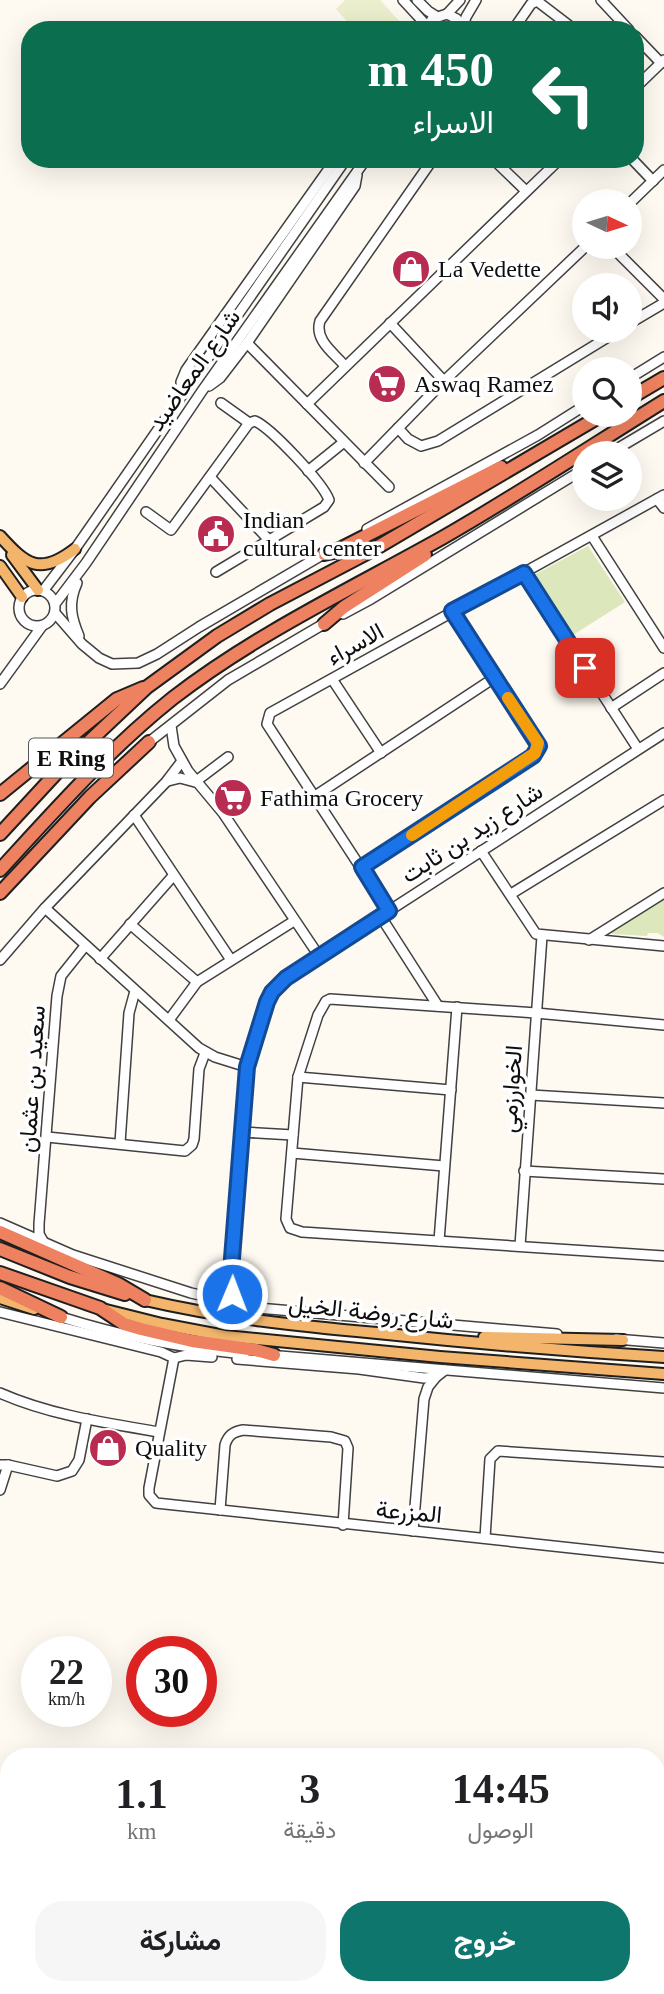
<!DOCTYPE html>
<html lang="ar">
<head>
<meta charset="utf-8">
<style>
	:root { --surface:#fff; --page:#f6f6f6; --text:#202124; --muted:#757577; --accent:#0f766e }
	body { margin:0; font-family:"Times New Roman",Vazirmatn,serif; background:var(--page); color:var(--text); direction:rtl; height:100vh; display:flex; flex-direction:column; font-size:26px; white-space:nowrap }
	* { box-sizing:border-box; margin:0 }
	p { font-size:23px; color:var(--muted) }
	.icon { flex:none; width:38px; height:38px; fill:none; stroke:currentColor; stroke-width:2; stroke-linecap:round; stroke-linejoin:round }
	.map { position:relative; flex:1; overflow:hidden; direction:ltr }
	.panel { position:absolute; left:0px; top:1748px; width:665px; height:247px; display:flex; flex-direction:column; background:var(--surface); border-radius:28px 28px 0 0; box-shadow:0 7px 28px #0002; direction:rtl }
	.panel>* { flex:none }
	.guide { position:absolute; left:21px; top:21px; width:623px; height:147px; border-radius:28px; box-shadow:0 7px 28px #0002; direction:rtl; background:#0b6e4f; color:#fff; overflow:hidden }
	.needle { width:46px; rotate:94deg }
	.tools { position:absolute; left:572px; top:189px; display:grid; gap:14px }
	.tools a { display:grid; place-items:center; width:70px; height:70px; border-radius:50%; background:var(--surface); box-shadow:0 7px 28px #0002; font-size:35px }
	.speed { position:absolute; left:21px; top:1636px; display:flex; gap:14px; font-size:35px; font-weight:700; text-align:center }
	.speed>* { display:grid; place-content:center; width:91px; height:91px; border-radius:50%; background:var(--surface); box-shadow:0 7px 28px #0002; line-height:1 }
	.speed small { font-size:18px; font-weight:400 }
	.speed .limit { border:10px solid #d22; background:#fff; color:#111 }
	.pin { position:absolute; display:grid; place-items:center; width:60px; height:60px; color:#fff; margin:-30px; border-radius:14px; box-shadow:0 4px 10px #0006 }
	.me { position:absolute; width:77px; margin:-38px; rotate:1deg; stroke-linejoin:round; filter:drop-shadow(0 0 5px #0008) }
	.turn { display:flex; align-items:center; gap:24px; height:147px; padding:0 35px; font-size:32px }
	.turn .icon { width:91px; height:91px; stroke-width:2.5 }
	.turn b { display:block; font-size:49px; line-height:60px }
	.eta { display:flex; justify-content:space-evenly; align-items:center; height:119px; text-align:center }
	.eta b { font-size:42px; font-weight:700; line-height:49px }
	.action { display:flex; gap:14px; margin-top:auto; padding:14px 35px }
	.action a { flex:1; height:80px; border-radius:28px; background:var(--accent); color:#fff; font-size:28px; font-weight:700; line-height:80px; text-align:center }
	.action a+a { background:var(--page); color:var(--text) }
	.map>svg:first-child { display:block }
	.green { fill:#dce8bb }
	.pitch { fill:#ebefcd }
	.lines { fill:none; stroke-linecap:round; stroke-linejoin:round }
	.minor-casing { stroke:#414141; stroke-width:12 }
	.major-casing { stroke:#1f1f1f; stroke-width:14 }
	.highway-casing { stroke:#1f1f1f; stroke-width:16 }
	.minor { stroke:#fff; stroke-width:9 }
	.major { stroke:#f3b56c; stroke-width:10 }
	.highway { stroke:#ee815f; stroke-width:12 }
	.route-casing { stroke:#114b97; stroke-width:18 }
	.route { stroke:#1a73e8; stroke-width:12 }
	.slow { stroke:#f59e0b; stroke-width:12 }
	.labels { text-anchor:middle; stroke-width:7; stroke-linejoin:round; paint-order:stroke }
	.shield { fill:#fff; stroke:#565656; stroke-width:2 }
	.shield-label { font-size:23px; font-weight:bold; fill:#0e0e0e }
	.poi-label { font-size:24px; fill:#0e0e0e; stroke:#fff; text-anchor:start }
	.street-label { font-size:24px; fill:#0e0e0e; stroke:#fff }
</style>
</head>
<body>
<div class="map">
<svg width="664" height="1994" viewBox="0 0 664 1994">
	<rect width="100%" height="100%" fill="#fef9f1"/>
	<g class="green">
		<path d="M588 546 625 602 573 635 534 575Z"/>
		<path d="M664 894V937L658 933H648L647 936 612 934 610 929Z"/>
	</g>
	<path class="pitch" d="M345 0H380L400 22 392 30H355L336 9Z"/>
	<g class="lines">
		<defs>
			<g id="minor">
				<path d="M403 0 428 27"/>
				<path d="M417 0 428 11 436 16"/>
				<path d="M601 0 629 30"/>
				<path d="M447 14 460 0"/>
				<path d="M427 30 432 19 447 14 457 19 462 30"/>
				<path d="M462 30 466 17 476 0"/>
				<path d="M513 30 531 4 537 1 575 30"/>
				<path d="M635 36 661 63"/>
				<path d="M635 88 664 60"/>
				<path d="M493 159 526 191"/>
				<path d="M632 159 653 181"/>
				<path d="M630 203 664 170"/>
				<path d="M612 247 664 299"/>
				<path d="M390 323 444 381"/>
				<path d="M630 323 664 303"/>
				<path d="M247 343 389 487"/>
				<path d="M345 366C334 353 314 340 320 321L433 159"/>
				<path d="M630 378 664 357"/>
				<path d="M209 386 220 378 247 343 355 186 357 175"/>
				<path d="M182 394 181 382 186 370 333 163 337 159"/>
				<path d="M307 404 560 159"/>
				<path d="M398 428 408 439 421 446 438 441 618 331"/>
				<path d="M610 453 664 421"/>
				<path d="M364 463 444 381 585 247"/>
				<path d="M308 471 344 442"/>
				<path d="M210 477 269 540"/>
				<path d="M657 499 664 508"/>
				<path d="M146 512 171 530 249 423"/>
				<path d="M367 529 538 435 584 406"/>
				<path d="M592 536 664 648"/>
				<path d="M216 572 324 507 329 500C323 483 271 428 255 421L249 423 221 403"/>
				<path d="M524 573 638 749"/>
				<path d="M77 583C68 603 71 617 79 636"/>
				<circle cx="37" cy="608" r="18"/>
				<path d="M43 591 75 549 346 159"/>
				<path d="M55 604 86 563 202 391 366 159"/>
				<path d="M55 613 82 644 99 658 112 664 138 663 157 654 199 627 327 552"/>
				<path d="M343 614 371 599 584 469"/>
				<path d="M332 679 381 753"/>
				<path d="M0 684 42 626"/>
				<path d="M611 708 664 673"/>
				<path d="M171 726 174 746 188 771 223 813 319 956"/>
				<path d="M149 742 228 680 327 622"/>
				<path d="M168 781 180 778 195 782 228 757"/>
				<path d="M315 796 494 678"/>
				<path d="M134 815 231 960"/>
				<path d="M481 851 536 934 664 946"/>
				<path d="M362 867 533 756 539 746 452 611"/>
				<path d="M511 894 664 800"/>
				<path d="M45 908 199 1048 215 1057 247 1067"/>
				<path d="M389 911 267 724 270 713 664 495"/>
				<path d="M381 917 438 1006"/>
				<path d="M130 924 197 982"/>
				<path d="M589 940 664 893"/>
				<path d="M100 959 173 876"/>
				<path d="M0 960 45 908 166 782 182 761"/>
				<path d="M169 1020 197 982 294 921"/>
				<path d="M664 1025 536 1013 330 999 326 1001 318 1015 298 1077 286 1219 290 1228 302 1232 664 1256"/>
				<path d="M298 1077 451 1090"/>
				<path d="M531 1095 664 1103"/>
				<path d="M241 1132 293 1135"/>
				<path d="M47 1137 185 1151 192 1145 194 1139 199 1069 205 1053"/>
				<path d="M120 1143 129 1013 135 991"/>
				<path d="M292 1153 444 1166"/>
				<path d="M524 1171 664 1179"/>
				<path d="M0 1223 73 1255 191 1293 258 1308 557 1334"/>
				<path d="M439 1241 457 1007"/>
				<path d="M44 1243 39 1234V1224L57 996 61 976 85 946"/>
				<path d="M520 1246 542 936"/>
				<path d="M236 1303 231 1294 230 1284 247 1067 272 992 286 978 319 956 664 733"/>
				<path d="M0 1312 161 1352 174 1358 186 1355 212 1357"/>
				<path d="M61 1317C121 1336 181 1348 244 1354"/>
				<path d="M616 1339 664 1343"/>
				<path d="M268 1355 664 1388"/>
				<path d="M174 1358 149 1488V1495L156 1503 664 1558"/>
				<path d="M237 1359 359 1369 424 1378 436 1377 445 1370"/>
				<path d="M0 1393C50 1415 106 1423 159 1432"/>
				<path d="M0 1465H8L57 1476 72 1471 79 1460 87 1419"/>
				<path d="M0 1490 8 1465"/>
				<path d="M220 1510 225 1445C228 1435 233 1432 243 1430L331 1437 345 1441 348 1448 343 1525"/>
				<path d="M413 1531 424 1399 428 1387 436 1377"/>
				<path d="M485 1538 490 1459 498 1451 664 1462"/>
				<path d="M0 1783 9 1787"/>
				<path d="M0 1793 9 1795"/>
				<path d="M0 1884 9 1883"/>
				<path d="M0 1937 9 1986"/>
				<path d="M656 1962 664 1963"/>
				<path d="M656 1971 664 1974"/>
				<path d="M87 1986 89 1994"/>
				<path d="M162 1986 163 1994"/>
				<path d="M236 1986 240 1992 245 1994"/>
				<path d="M330 1986 331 1994"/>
				<path d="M455 1986 482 1994"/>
				<path d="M259 1994 309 1986"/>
			</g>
			<g id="major">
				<path d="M0 536C26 565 40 576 75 549"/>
				<path d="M12 555 38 590"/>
				<path d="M0 566 22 597"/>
				<path d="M0 1298 34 1309"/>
				<path d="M145 1300C222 1318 299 1326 377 1333 473 1343 568 1351 664 1357"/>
				<path d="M106 1310 162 1324 225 1336 440 1357 664 1374"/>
				<path d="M484 1337 623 1340"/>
			</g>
			<g id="highway">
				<path d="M630 398 664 378"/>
				<path d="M324 554 334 552 501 467"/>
				<path d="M324 624 344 607 425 555"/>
				<path d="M0 794 117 699 143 688"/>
				<path d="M0 834 61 768 147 687 217 636 270 604 371 551 602 415"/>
				<path d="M0 870C55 810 109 749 173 698 256 634 351 589 442 538 517 495 590 447 664 401"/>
				<path d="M0 893 90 797 149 742"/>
				<path d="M0 1232 118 1284 145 1300"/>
				<path d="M0 1249 70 1277 125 1294"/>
				<path d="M0 1273 100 1308 124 1324 141 1329 192 1341 256 1350 274 1355"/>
				<path d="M0 1288 61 1317"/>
			</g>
		</defs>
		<use href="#minor" class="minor-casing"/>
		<use href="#major" class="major-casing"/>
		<use href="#highway" class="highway-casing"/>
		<use href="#minor" class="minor"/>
		<use href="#major" class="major"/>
		<use href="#highway" class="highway"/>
	</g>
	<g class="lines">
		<defs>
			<path id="route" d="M232 1294 230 1284 247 1067 267 1002 272 992 286 978 389 911 362 867 533 756 539 746 452 611 524 573 585 668"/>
		</defs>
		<use href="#route" class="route-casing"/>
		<use href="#route" class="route"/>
		<path class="slow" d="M412 835 535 753 538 743 508 698"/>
	</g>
	<defs>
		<symbol id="shop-disc" viewBox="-11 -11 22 22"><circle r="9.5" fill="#b92c51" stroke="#fff"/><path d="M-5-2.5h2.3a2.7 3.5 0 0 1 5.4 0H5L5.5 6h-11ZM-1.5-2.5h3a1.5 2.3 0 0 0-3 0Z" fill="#fff"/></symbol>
		<symbol id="supermarket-disc" viewBox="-11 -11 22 22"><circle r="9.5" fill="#b92c51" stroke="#fff"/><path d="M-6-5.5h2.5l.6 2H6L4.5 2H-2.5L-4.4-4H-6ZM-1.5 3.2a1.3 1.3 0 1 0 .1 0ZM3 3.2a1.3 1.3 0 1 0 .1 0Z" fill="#fff"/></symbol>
		<symbol id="civic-disc" viewBox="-11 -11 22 22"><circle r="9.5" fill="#b92c51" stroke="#fff"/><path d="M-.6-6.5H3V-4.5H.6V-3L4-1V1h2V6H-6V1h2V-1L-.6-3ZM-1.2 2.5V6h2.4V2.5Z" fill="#fff"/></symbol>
	</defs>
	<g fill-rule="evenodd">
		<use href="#shop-disc" x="389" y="247" width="44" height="44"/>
		<use href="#supermarket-disc" x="365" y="362" width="44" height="44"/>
		<use href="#civic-disc" x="194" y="512" width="44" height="44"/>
		<use href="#supermarket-disc" x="211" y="776" width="44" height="44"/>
		<use href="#shop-disc" x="86" y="1426" width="44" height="44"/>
	</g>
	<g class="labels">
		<rect class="shield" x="29" y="738.5" width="84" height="39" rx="5"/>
		<g class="shield-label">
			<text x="71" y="766">E Ring</text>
		</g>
		<g class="poi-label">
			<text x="438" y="277">La Vedette</text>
			<text x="414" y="392">Aswaq Ramez</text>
			<text x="243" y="528">Indian<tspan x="243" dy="28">cultural center</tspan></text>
			<text x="260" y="806">Fathima Grocery</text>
			<text x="135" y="1456">Quality</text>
		</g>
		<g class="street-label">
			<text transform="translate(194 370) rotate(-55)" y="8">شارع المعاضيد</text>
			<text transform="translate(355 644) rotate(-29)" y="8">الاسراء</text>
			<text transform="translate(472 833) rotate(-33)" y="8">شارع زيد بن ثابت</text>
			<text transform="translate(32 1079) rotate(-86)" y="8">سعيد بن عثمان</text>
			<text transform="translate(511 1089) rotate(-86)" y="8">الخوارزمي</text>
			<text transform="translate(371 1312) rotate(6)" y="8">شارع روضة الخيل</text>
			<text transform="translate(409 1512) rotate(5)" y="8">المزرعة</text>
		</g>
	</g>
</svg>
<div class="tools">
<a><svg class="needle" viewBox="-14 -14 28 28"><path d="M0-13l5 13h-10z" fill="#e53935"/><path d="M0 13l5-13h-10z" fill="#757577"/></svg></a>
<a><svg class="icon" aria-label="sound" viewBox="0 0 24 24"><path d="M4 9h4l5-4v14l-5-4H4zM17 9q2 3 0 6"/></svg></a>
<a><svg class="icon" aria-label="search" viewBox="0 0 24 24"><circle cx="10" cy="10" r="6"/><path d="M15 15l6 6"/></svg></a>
<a><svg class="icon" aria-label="layers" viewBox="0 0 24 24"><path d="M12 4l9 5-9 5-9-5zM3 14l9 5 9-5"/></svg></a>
</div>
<div class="speed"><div>22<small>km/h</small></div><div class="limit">30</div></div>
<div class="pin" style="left:585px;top:668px;background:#d93025"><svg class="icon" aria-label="arrive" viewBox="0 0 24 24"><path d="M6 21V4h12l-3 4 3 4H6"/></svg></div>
<svg class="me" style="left:232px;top:1294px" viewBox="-20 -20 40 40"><circle r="17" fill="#1a73e8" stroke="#fff" stroke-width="3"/><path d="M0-11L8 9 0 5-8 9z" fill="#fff"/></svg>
<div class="guide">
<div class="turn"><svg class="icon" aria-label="left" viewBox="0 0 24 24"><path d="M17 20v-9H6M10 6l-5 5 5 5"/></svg><div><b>450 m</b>الاسراء</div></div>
</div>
<section class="panel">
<div class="eta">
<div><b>14:45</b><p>الوصول</p></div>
<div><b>3</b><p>دقيقة</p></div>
<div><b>1.1</b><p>km</p></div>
</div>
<div class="action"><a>خروج</a><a>مشاركة</a></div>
</section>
</div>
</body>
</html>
